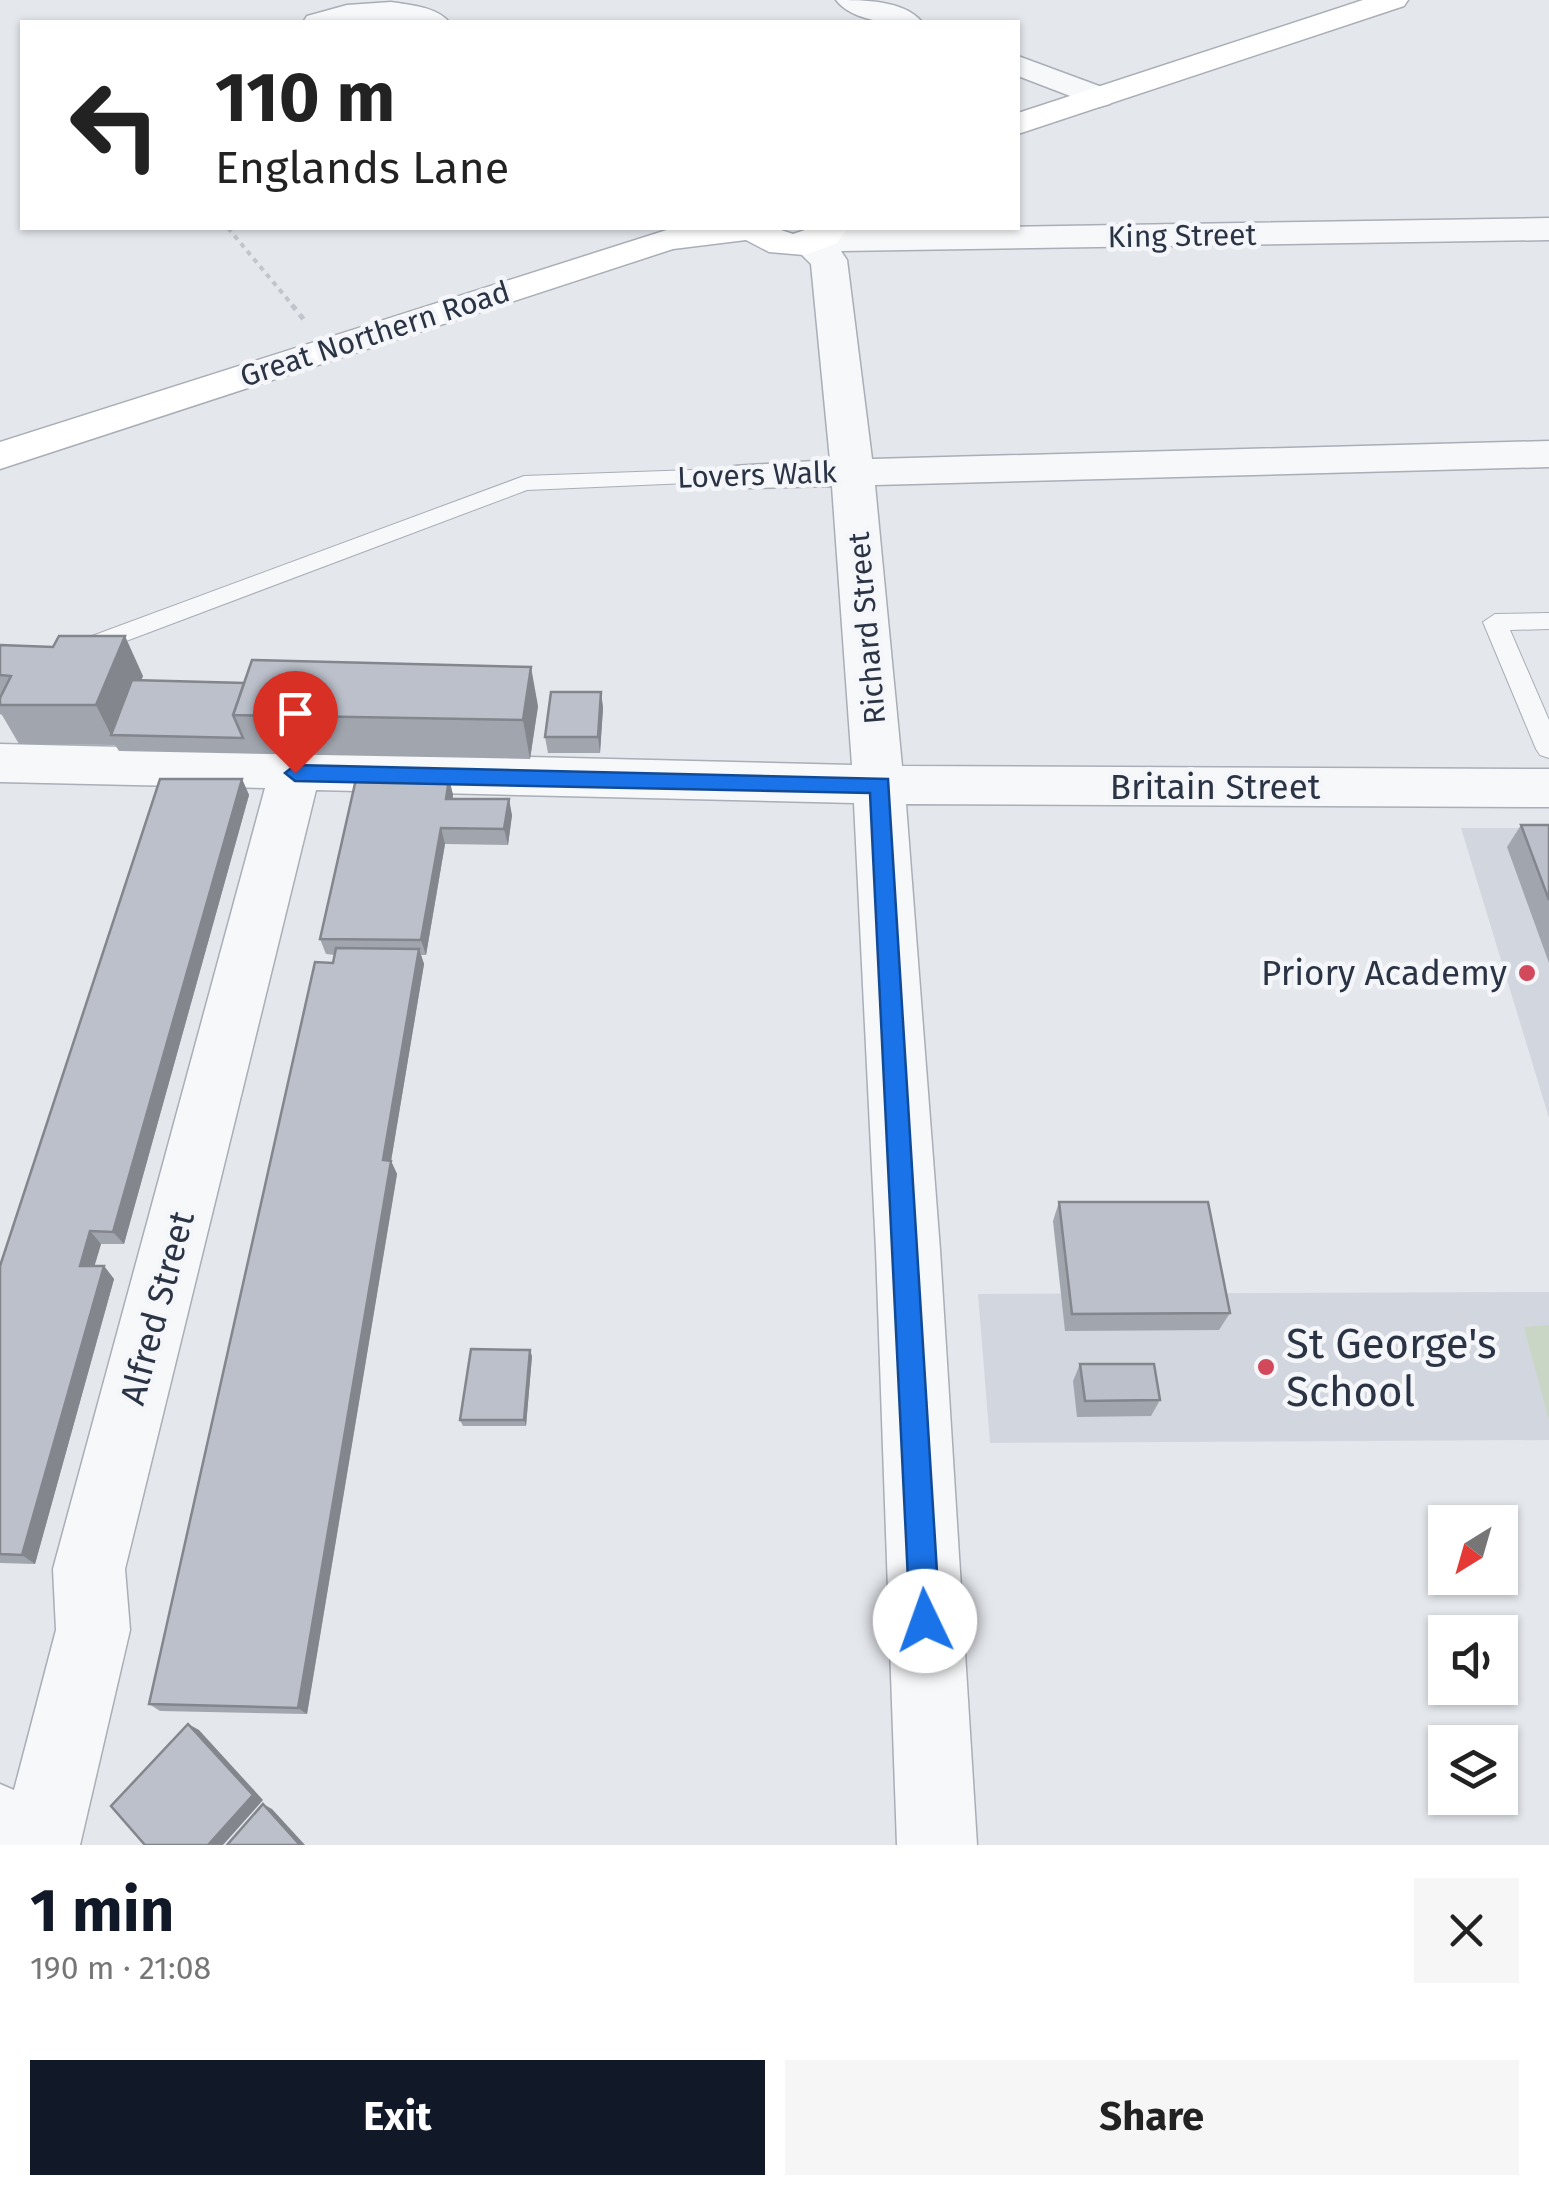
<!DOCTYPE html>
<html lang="en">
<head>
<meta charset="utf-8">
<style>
	:root { --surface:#fff; --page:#f6f6f6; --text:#222; --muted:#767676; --accent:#111827 }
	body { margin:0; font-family:"Fira Sans",sans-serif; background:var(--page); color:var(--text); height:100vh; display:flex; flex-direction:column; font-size:38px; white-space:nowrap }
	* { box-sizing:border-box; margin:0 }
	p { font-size:32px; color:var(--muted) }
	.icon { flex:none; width:55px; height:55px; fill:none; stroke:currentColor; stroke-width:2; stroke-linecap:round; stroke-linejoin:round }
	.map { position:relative; height:1845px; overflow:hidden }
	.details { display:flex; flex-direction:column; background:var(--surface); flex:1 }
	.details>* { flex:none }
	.hud { position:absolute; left:20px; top:20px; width:1000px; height:210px; border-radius:0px; box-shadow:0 2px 8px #0004; background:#fff; color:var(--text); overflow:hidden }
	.needle { width:65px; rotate:217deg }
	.buttons { position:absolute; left:1428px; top:1505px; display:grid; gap:20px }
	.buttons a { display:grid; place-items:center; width:90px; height:90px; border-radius:0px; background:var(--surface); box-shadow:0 2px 8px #0004; font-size:50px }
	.pin { position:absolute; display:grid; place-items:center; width:85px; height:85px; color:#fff; margin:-102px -42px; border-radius:50% 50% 50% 0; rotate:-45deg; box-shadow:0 0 10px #0007 }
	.pin .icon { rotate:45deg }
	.me { position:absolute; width:110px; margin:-55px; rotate:357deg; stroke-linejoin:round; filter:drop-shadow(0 0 8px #0008) }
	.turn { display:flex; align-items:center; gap:35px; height:210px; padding:0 30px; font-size:45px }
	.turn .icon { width:130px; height:130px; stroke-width:2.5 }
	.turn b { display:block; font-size:70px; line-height:85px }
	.round { display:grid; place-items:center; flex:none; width:105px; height:105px; border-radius:0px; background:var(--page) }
	.head { display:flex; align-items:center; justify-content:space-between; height:170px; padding:0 30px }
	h1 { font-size:60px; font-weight:700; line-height:75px; color:var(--accent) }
	.button { display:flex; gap:20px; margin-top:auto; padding:20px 30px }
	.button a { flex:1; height:115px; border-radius:0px; background:var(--accent); color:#fff; font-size:40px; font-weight:700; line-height:115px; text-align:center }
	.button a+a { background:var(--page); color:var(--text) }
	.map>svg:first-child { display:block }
	.built { fill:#d2d6de }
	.green { fill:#c9d6c5 }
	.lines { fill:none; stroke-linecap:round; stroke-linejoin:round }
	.lane-casing { stroke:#a9aeb7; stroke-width:2 }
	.street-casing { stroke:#a9aeb7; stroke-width:3 }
	.secondary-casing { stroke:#a9aeb7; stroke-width:3 }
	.path-far1 { stroke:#c2c5cb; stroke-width:4; stroke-dasharray:5 5; stroke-linecap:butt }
	.path { stroke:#c2c5cb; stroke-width:5; stroke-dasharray:6 6; stroke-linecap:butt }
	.lane { fill:#f7f8fa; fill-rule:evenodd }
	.street { fill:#f7f8fa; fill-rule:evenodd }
	.secondary { fill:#fff; fill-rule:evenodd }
	.wall { fill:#a1a5ae }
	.shaded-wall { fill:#83868d }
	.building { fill:#bbc0ca; stroke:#83868d; stroke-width:2.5 }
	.route { fill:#1a73e8; stroke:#114b97; stroke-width:2.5 }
	.poi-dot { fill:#d1495b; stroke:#f4f6f9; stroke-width:4 }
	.labels { text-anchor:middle; stroke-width:9; stroke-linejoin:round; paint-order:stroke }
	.far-street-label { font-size:30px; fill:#2b3445; stroke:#f4f6f9 }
	.street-label { font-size:35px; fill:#2b3445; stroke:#f4f6f9 }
	.poi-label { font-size:35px; fill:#2b3445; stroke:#f4f6f9; text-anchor:end }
	.near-poi-label { font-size:42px; fill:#2b3445; stroke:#f4f6f9; text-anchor:start }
</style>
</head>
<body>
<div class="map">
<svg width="1549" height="1845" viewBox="0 0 1549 1845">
	<rect width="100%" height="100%" fill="#e4e7ec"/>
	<g class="built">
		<path d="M1461 828H1549V1118Z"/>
		<path d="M1549 1292V1440L990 1443 978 1294Z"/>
	</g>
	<path class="green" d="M1549 1325V1420L1524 1327Z"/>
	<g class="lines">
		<defs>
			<g id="lane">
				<path d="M749 468 760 475 757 480 527 490 89 655 81 657 69 649 73 643 524 476Z"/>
				<path d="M1549 613V629L1510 630 1549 720V758L1540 755 1536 749 1483 622 1495 614Z"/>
			</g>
			<g id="street">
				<path d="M836 0C863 0 904 0 922 22 896 24 854 23 836 0Z"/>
				<path d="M391 2C410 5 437 7 449 22H303L307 16 347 5Z"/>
				<path d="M1018 56 1110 90 1115 97 1110 104 1099 107 1018 76Z"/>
				<path d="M1549 218V240L841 251 847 260 872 459 1549 441V467L875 485 902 766 1549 769V807L906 804 940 1250 977 1845H897L876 1250 854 803 316 790 125 1569 130 1630 80 1845H0V1784L14 1790 56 1630 53 1569 265 788 0 782V744L852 765 832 486 749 488 734 484 728 475 734 466 830 460 811 264 790 243 795 235 815 230Z"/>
			</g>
			<g id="secondary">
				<path d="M1363 0H1408L1404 6 1018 134V113Z"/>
				<path d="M673 228H775L793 234 811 228H848L836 244 804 255 769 252 746 240 673 249 0 469V442Z"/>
			</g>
		</defs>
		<use href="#lane" class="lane-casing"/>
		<use href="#street" class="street-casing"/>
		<use href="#secondary" class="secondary-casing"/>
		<path class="path-far1" d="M228 228 294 307"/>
		<path class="path" d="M292 305 305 321"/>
		<use href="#lane" class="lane"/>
		<use href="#street" class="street"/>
		<use href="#secondary" class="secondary"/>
	</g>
	<g class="wall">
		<path d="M0 645 143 676 141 680 538 706 530 759 119 751 115 745 19 744 2 715 0 714Z"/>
		<path d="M601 692 603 708 600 753H548L545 737Z"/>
		<path d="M242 779 249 795 124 1244H101L94 1266H104L114 1279 35 1564 0 1563V1266Z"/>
		<path d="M449 779 453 795V799L512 815 508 845 445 844 426 955H421L424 964 391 1161 397 1174 307 1714 160 1711 149 1704 335 955 326 954 320 939Z"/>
		<path d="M1521 825H1549V963L1507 847Z"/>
		<path d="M1059 1202 1230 1313 1219 1330 1065 1331 1053 1221Z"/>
		<path d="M532 1356 526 1426H463L460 1420Z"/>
		<path d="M1080 1364 1160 1400 1151 1416 1077 1417 1073 1381Z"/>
	</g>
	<g class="shaded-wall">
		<path d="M125 636 143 676 119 736 111 735 96 705Z"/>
		<path d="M531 667 538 706 530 759 523 720Z"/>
		<path d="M601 692 603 708 600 753 598 737Z"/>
		<path d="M242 779 249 795 124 1244 113 1232Z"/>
		<path d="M449 779 453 795 450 815 446 799Z"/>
		<path d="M509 799 512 815 508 845 504 829Z"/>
		<path d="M441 828 445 844 426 955 421 940Z"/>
		<path d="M419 949 424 964 389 1173 383 1160Z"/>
		<path d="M391 1161 397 1174 307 1714 298 1708Z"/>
		<path d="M90 1231 101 1244 91 1278 80 1266Z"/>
		<path d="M104 1266 114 1279 35 1564 22 1555Z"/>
		<path d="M530 1350 532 1356 526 1426 524 1420Z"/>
		<path d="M188 1724 199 1730 263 1800 223 1845H208Z"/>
		<path d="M263 1804 272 1809 305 1845H300Z"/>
	</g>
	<g class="building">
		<path d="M59 636H125L96 705H0V698L11 676 0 675V645L53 647Z"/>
		<path d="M252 660 531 667 523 720 233 715Z"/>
		<path d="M132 680 244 683 233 715 243 738 111 735Z"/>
		<path d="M551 692H601L598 737H545Z"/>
		<path d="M160 779H242L113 1232 90 1231 80 1266H104L22 1555 0 1554V1266Z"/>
		<path d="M356 779H449L446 799H509L504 829 441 828 421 940 320 939Z"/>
		<path d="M1521 825H1549V900Z"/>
		<path d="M336 948 419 949 383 1160 391 1161 298 1708 149 1704 315 962 333 963Z"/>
		<path d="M1059 1202H1208L1230 1313 1072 1314Z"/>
		<path d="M471 1349 530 1350 524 1420H460Z"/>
		<path d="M1080 1364H1154L1160 1400 1085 1401Z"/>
		<path d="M188 1724 253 1795 208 1845H145L111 1806Z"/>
		<path d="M263 1804 300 1845H227Z"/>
	</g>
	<path class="route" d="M295 765 888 779 940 1621 936 1632 925 1636 914 1632 910 1621 870 793 295 781 285 773Z"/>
	<g class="poi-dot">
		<circle cx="1527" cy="973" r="10"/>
		<circle cx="1266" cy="1367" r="10"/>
	</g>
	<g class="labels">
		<g class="far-street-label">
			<text transform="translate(1182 236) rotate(-1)" y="10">King Street</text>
			<text transform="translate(375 334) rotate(-18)" y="10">Great Northern Road</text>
			<text transform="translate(757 475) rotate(-2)" y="10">Lovers Walk</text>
			<text transform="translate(867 628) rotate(-95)" y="10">Richard Street</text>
		</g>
		<g class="street-label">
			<text x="1215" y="799">Britain Street</text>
			<text transform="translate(157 1308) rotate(-75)" y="12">Alfred Street</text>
		</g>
		<g class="poi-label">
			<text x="1507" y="985">Priory Academy</text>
		</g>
		<g class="near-poi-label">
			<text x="1286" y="1358">St George's<tspan x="1286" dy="48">School</tspan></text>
		</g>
	</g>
</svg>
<div class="buttons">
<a><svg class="needle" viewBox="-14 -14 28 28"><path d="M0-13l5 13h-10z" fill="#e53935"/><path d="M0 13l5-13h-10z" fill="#767676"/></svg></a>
<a><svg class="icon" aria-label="sound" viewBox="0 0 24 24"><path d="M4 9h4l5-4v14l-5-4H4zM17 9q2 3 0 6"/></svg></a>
<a><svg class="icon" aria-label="layers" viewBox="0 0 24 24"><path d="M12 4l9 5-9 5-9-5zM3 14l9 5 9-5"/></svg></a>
</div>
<div class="pin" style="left:295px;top:773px;background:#d93025"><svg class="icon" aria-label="arrive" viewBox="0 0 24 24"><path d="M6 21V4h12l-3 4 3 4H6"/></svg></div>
<svg class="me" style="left:925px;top:1621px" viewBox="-20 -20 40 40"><circle r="19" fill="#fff"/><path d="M0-13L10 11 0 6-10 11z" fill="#1a73e8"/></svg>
<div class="hud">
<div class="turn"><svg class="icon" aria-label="left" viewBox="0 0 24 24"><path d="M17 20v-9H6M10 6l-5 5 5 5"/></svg><div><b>110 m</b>Englands Lane</div></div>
</div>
</div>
<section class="details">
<div class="head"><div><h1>1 min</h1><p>190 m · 21:08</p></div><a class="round"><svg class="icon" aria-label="close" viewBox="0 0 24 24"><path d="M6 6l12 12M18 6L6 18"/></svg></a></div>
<div class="button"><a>Exit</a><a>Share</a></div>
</section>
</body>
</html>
